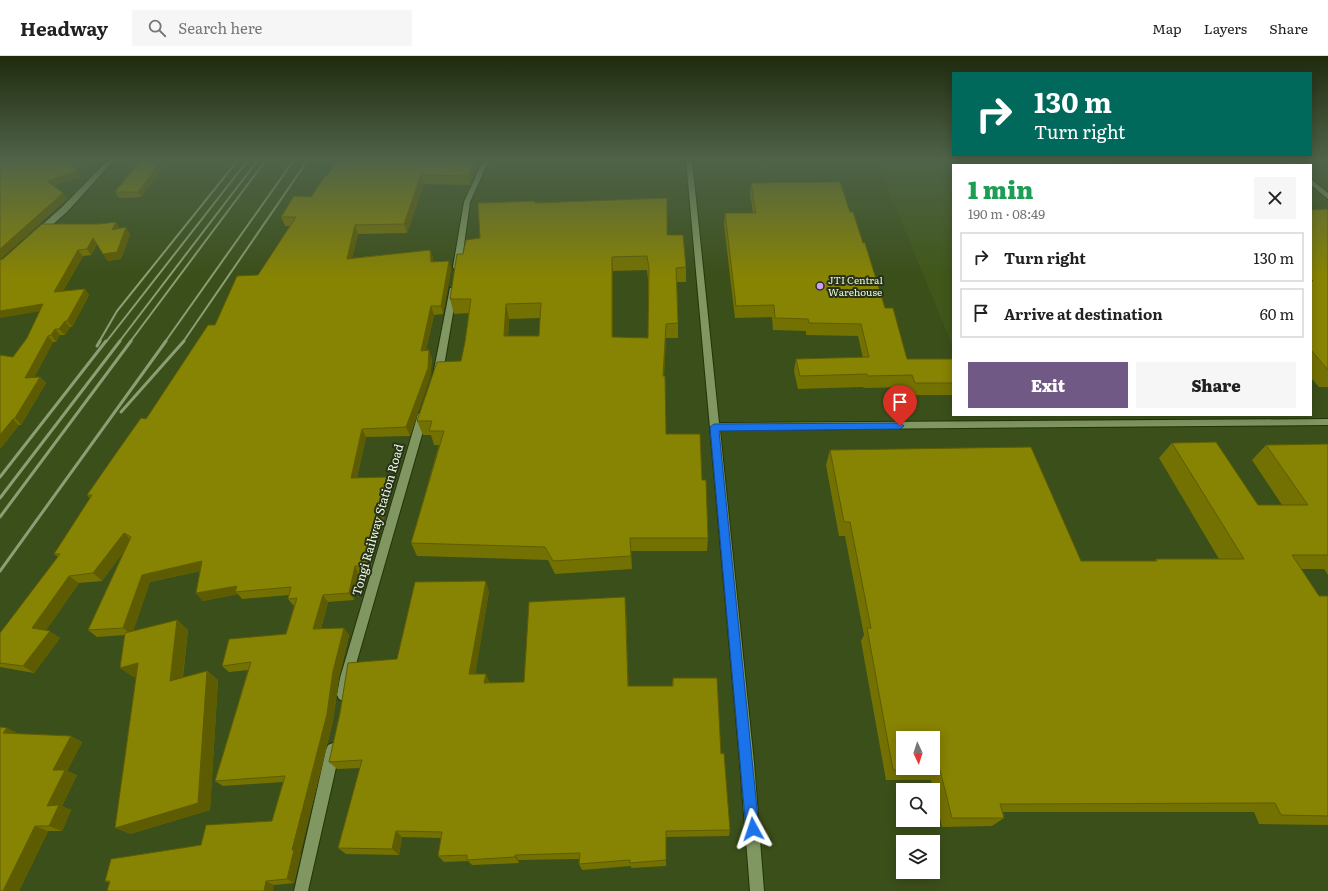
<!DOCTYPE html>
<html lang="en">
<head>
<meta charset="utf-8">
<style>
	:root { --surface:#fff; --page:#f6f6f6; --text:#222; --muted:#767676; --line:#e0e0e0; --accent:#705985 }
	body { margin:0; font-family:Literata,serif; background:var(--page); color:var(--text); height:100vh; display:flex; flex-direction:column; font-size:15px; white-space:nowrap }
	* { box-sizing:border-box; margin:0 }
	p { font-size:13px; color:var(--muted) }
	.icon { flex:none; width:22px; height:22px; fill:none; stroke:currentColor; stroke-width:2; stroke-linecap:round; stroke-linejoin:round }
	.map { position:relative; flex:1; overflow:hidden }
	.details { position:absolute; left:952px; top:108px; width:360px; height:252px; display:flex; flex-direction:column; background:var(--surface); border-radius:0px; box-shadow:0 2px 10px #0003 }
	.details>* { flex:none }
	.hud { position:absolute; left:952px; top:16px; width:360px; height:84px; border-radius:0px; box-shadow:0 2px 10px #0003; background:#00695c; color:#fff; overflow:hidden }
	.needle { width:26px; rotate:176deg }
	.buttons { position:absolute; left:896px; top:675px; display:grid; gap:8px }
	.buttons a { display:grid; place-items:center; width:44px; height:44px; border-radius:0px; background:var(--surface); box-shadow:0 2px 10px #0003; font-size:20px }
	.pin { position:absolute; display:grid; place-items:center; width:34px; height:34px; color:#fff; margin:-41px -17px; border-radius:50% 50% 50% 0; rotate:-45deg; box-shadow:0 0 4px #0007 }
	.pin .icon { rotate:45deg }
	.me { position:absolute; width:44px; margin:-22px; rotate:355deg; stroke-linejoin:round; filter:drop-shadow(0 0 3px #0008) }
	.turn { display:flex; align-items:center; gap:14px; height:84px; padding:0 16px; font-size:18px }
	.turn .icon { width:52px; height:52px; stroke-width:2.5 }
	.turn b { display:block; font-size:28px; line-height:34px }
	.round { display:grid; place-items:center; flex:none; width:42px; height:42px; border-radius:0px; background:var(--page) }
	.summary { display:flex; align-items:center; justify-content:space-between; height:68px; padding:0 16px }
	h1 { font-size:24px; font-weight:800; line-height:30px; color:#1e9e55 }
	.button { display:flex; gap:8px; margin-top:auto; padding:8px 16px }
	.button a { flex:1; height:46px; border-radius:0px; background:var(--accent); color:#fff; font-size:16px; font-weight:800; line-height:46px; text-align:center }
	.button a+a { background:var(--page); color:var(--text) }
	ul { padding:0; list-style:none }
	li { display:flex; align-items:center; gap:12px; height:50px; margin:0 8px 6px; padding:0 8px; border:2px solid var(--line); border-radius:0px }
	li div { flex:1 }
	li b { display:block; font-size:15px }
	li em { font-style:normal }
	header { display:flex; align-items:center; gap:24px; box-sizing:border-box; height:56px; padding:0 20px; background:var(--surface); border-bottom:1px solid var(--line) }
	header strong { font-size:19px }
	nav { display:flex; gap:22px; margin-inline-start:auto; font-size:14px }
	.search { width:280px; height:36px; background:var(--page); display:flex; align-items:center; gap:10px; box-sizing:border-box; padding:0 14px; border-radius:0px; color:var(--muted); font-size:15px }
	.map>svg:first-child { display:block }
	.built { fill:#405719 }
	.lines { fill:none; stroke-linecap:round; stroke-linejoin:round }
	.street-casing { stroke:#24330a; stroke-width:2 }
	.street { fill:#809761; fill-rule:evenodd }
	.rail-far1 { stroke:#8d9e74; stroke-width:2 }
	.rail { stroke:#8d9e74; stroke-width:3 }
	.wall { fill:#747103; fill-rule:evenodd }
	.shaded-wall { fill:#5e5c02 }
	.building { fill:#878303; stroke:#5e5c02; fill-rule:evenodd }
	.route { fill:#1a73e8; stroke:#114b97 }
	.poi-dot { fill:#d09dfe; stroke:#27311a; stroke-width:1.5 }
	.labels { text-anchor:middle; stroke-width:4; stroke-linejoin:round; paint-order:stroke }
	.far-poi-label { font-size:10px; fill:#edfadd; stroke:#27311a; text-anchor:start }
	.street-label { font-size:12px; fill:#edfadd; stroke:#27311a }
</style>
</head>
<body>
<header>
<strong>Headway</strong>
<div class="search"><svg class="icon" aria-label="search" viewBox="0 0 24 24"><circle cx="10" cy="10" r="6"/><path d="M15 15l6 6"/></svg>Search here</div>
<nav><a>Map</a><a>Layers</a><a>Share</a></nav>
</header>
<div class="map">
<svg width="1328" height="835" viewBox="0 0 1328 835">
	<rect width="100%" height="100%" fill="#3b4f1a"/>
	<path class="built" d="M876 104H1104L1108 109H953V291Z"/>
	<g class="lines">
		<defs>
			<g id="street">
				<path d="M108 104H114L68 155 41 179H35V175L62 151Z"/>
				<path d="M483 104H489L470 146 461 211 457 213H454L453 211 464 146Z"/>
				<path d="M686 104H692L719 367 1328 363V369L720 374 754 707 764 835H750L740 707Z"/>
				<path d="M1285 104H1291L1297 109H1290Z"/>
				<path d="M1311 123 1328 137V143L1311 129Z"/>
				<path d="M450 232H456L457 234 444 310 440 321 437 322 433 319Z"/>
				<path d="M423 355 428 358 352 622 347 643 343 645 339 643 337 639 340 622 418 358Z"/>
				<path d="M333 687 338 689 340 694 308 835H294L326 694 328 689Z"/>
			</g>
		</defs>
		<use href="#street" class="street-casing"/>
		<use href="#street" class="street"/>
		<g class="rail-far1">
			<path d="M99 286 117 255 238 104"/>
			<path d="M106 286 248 104"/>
			<path d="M119 286 258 104"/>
			<path d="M130 286 266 104"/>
			<path d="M165 286 294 104"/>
			<path d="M183 286 308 104"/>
		</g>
		<g class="rail">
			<path d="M97 290 100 285"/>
			<path d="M121 356 184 285"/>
			<path d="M0 421 106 285"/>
			<path d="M0 442 120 285"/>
			<path d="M0 461 131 285"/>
			<path d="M0 515 166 285"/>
		</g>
	</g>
	<g class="wall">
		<path d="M141 104H170L141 141 119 142 115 136Z"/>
		<path d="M338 104H481L470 129 424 128 407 177 358 178 352 202 430 194 433 202V206L449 205 451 213 443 258 434 259 426 294 432 303 430 321 410 380 366 381 357 422 393 429 369 518H359L354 544 328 546 321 573 344 572 349 579 339 622 333 665 300 798H301L294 827 274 829 110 827 105 825 201 789 272 765 283 726 223 730 215 725 248 614 229 616 222 610 286 578 294 550 288 543 289 539 242 543 238 538 203 545 196 537 200 515 150 526 133 575 177 564 188 574 183 621 207 615 218 624 210 754 130 778 136 620 133 621 125 579 97 581 88 574 124 495 102 525 79 527 46 574 60 582 34 617 0 611V577L58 501 54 498 90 442 87 439 146 363 215 269 258 219 290 170H285L281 161 311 141 328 119Z"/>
		<path d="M751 127 850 156 863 187 885 252 907 303H953V339H910L908 331 864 332 863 331 798 333 794 315 796 303 863 302 858 280 806 279V275L773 274 772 261 735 262 724 169 725 157H753L750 138Z"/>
		<path d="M535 147 667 179 686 211V226H677L678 267V282H666L664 320 666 378 702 424 708 482 707 495H631L632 513 555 518 548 504 417 500 411 487 439 389H434L431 379H423L417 365 461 305 465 286 469 257 454 258 450 243 463 198 480 182ZM647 214 648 224V282L613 281V215ZM540 262 539 280H508L509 263Z"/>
		<path d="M1311 154H1328V331H1319L1311 322Z"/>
		<path d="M120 173 130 178 121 203 108 205 97 188 91 199 83 200 63 235 85 233 89 239 72 271H70L65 279H60L56 286H53L34 321H40L46 327 21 369H19L0 393 13 301 27 282 40 256 0 204Z"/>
		<path d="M1172 387 1258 449H1282L1252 404 1266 389 1328 388V519L1324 513H1301L1319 540H1328V769L1259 768 1254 756H1003L1004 762 992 770 942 771 931 724H886L861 585 864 579 845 480H839L826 409 830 394 1081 505H1155L1156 503H1219L1159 402Z"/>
		<path d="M489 535 475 618 490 627 524 626 626 550 628 630H672L673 622 721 698 730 774 729 780 666 781V810L631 812V810L582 814 579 808 580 803 519 804V807L472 809 468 805 444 806 438 800 441 782 402 781 399 799 346 798 338 792 360 712 337 713 329 706 397 603Z"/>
		<path d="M7 672 18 678 71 680 82 686 67 715 77 719 62 750 71 754 62 775H48L19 835H0Z"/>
	</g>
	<g class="shaded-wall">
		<path d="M81 104H89L84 111 74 112 70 106Z"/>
		<path d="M162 104H170L141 141 138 136Z"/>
		<path d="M476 104H481L470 129 468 120Z"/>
		<path d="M77 115 81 121 51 131 47 125Z"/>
		<path d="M421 119 424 128 407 177 404 168Z"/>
		<path d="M63 137 67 143 0 204V193Z"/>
		<path d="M116 166 120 173 112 174Z"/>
		<path d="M355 169 358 178 350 211 347 203Z"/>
		<path d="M126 171 130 178 121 203 108 205 103 198Z"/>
		<path d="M93 182 97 188 91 199 87 193Z"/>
		<path d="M78 194 83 200 59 242 54 236Z"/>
		<path d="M430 194 433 202V214L431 206Z"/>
		<path d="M612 201 613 215V296L612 281Z"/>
		<path d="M449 205 451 213 443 258 441 250Z"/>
		<path d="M85 233 89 239 72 271 67 265Z"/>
		<path d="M43 248 48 254 0 262V255Z"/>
		<path d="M506 248 509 263 507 295 504 280Z"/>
		<path d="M431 250 434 259 424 304 421 295Z"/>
		<path d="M65 265 70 271 65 279 59 273Z"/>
		<path d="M666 268V282L663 334V320Z"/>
		<path d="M55 273 60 279 56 286 51 279Z"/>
		<path d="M48 280 53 286 31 328 25 322Z"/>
		<path d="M429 294 432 303 430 321 410 380 406 371Z"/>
		<path d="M40 321 46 327 21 369 15 362Z"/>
		<path d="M13 363 19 369 0 393V379Z"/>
		<path d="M362 373 366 381 355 430 351 422Z"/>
		<path d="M389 421 393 429 369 518 364 511Z"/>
		<path d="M124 477 132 485 102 525 93 517Z"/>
		<path d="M202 505 209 513 150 526 132 579 123 572 142 519Z"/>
		<path d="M355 510 359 518 354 544 349 537Z"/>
		<path d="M69 520 79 527 43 579 32 572Z"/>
		<path d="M486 525 489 535 474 627 469 618Z"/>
		<path d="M237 530 235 536 238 538 203 545 196 537Z"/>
		<path d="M323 539 328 546 319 580 313 573Z"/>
		<path d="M625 541 626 550 629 639 628 630Z"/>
		<path d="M177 564 188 574 181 634 170 625Z"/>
		<path d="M344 572 349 579 339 622 333 665 300 798H301L294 827 287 823 292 794 333 615Z"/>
		<path d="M50 575 60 582 34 617 23 610Z"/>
		<path d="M138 607 150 616 133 621 120 612Z"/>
		<path d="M207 615 218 624 210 754 130 778 115 772Z"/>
		<path d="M486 618 490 627H484Z"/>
		<path d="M7 672 19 678 3 677Z"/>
		<path d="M71 680 82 686 67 715 77 719 62 750 71 754 62 775 49 770 47 750 53 714Z"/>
		<path d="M35 770 48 775 19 835H3Z"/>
		<path d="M396 775 402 781 399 799 392 793Z"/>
		<path d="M515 799 519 804V807L515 801Z"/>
		<path d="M266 825 274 829 273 835H264Z"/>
	</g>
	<g class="building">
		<path d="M0 104H81L80 105 70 106 77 115 47 125 63 137 0 193Z"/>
		<path d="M141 104H162L138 136H115Z"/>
		<path d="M338 104H476L468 120 421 119 404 168 355 169 347 203 430 194 431 206 449 205 441 250H431L421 295 429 294 428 312 406 371 362 373 351 422 389 421 364 511 355 510 349 537 323 539 313 573 344 572 333 615 327 658 292 794H294L287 823 266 825 264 835H107L110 825H105L111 803 201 789 206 769 272 765 285 720 215 725 251 606 222 610 229 583 286 578 297 542 288 543 291 531 235 536 237 530 196 537 202 505 142 519 123 572 88 574 131 481 124 477 93 517 69 520 32 572 50 575 23 610 0 607V577L60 498H54L92 439H87L119 393 141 362 146 363 208 269H215L237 220 258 219 296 161H281L294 140 311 141 326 119H328Z"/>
		<path d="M840 126 850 156H853L863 187H865L885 252H893L907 303H953V327H915L912 319 867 320V318L800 320 796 303 869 301 861 268 809 267 808 263 775 262 774 249 736 250 725 157H756L751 127Z"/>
		<path d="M667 142V179H683L686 211 676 212 678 267 666 268 663 320H665L666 378H700L702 424H706L708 482H630L631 500 553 505 545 491 411 487 444 375H429L432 365H417L437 306 461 305 465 286 471 243H450L457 198H463L466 184 480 182 478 147 535 145V147ZM647 200 649 212 648 282 612 281V201ZM541 247 539 280H504L506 248Z"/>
		<path d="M1327 153 1328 154V314L1311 294V225H1313L1311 223V154Z"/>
		<path d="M116 166 112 174 126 171 117 196 103 198 93 182 87 193 78 194 54 236 85 233 67 265H65L59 273H55L51 279 48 280 25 322 40 321 15 362 13 363 0 379V299L13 301 27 282 43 248 0 255V204L3 203 42 168H99Z"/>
		<path d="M1216 386 1258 449H1308L1266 389 1328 388V499H1292L1319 540H1328V760L1281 759 1275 747 1000 748 1004 762H952L940 714H893L867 572H871L850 466H844L830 394 1031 391 1081 505H1157L1156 503H1244L1172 387ZM903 682H933V712H903Z"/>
		<path d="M486 525 469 618H486L484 627 524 626 529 546 625 541 628 630H673V622H717L721 698 724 697 730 774 666 775V804L630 807V804L579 808 580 797 515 799V801L467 804V799L438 800 442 776 396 775 392 793 338 792 362 704 329 706 340 657 348 607 397 603 415 526Z"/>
		<path d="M177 564 170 625 207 615 198 747 115 772 138 607 120 612 125 577Z"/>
		<path d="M0 671 7 672 3 677 71 680 53 714H65L47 750 59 749 49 770H35L3 835H0Z"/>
	</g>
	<linearGradient id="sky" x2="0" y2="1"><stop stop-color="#202b0e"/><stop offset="0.47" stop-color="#4f6349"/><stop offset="1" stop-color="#4f6349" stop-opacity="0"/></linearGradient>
	<rect width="1328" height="220" fill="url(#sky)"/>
	<path class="route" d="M900 367 904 370 900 373 719 375 759 773 757 777 753 779 748 777 746 773 710 371 714 368Z"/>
	<circle class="poi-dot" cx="820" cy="230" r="4"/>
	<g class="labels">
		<g class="far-poi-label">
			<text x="828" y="228">JTI Central<tspan x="828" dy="12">Warehouse</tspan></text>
		</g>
		<g class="street-label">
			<text transform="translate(378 464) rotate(-74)" y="4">Tongi Railway Station Road</text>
		</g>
	</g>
</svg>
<div class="buttons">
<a><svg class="needle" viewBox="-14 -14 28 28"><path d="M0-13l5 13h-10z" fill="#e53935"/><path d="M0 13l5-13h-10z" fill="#767676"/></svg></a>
<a><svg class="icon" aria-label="search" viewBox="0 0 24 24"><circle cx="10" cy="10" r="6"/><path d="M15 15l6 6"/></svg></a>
<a><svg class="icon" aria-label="layers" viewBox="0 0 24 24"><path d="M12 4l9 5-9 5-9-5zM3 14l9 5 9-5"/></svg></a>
</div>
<div class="pin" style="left:900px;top:370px;background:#d93025"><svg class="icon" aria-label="arrive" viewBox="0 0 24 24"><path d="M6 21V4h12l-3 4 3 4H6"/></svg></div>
<svg class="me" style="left:753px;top:773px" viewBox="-20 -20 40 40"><path d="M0-17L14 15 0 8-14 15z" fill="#1a73e8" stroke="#fff" stroke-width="4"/></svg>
<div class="hud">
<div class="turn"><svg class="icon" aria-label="right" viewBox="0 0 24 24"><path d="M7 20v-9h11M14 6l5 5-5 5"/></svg><div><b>130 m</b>Turn right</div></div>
</div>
<section class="details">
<div class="summary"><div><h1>1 min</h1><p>190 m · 08:49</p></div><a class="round"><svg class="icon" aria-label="close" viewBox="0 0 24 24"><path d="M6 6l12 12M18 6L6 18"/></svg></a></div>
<ul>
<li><svg class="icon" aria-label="right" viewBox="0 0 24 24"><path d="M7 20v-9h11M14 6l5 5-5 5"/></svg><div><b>Turn right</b></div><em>130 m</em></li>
<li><svg class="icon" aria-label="arrive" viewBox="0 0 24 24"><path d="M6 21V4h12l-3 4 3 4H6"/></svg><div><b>Arrive at destination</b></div><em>60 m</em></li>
</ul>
<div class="button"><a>Exit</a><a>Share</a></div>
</section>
</div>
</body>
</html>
